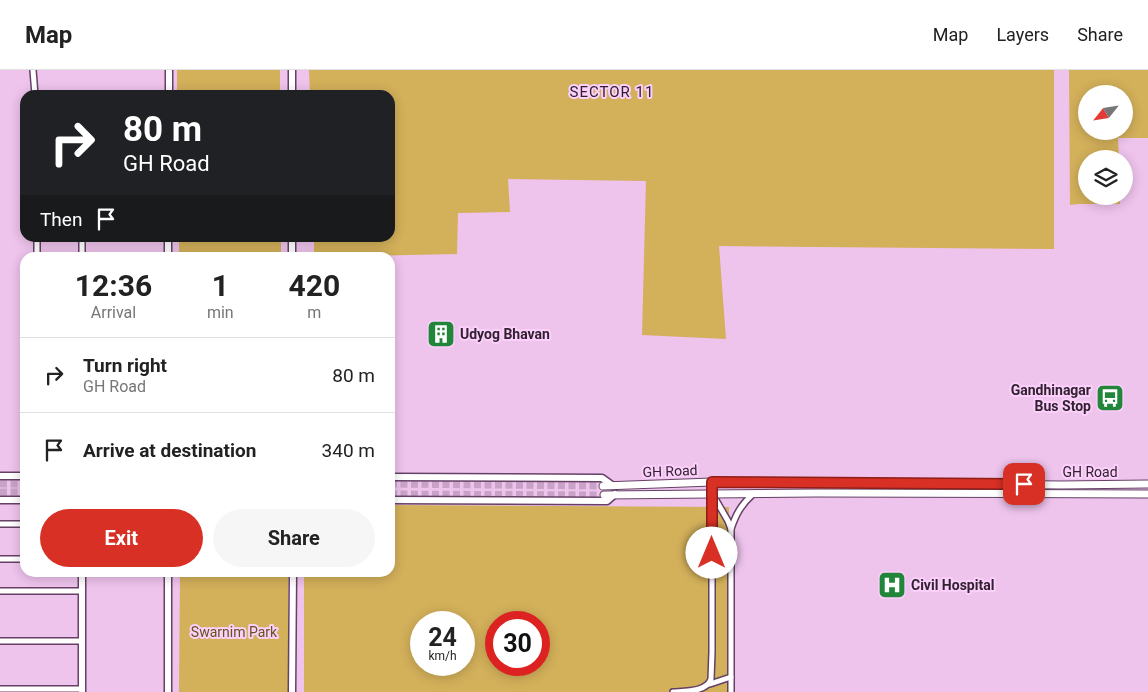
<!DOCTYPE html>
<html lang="en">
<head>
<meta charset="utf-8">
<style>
	:root { --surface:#fff; --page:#f6f6f6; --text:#222; --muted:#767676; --line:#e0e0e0; --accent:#d93025 }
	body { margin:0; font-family:Roboto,sans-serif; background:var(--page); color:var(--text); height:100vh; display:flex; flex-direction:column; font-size:19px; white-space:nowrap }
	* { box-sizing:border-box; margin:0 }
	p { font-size:16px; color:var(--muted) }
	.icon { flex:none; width:28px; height:28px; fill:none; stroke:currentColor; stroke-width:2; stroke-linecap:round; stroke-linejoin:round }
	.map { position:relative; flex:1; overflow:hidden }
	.sheet { position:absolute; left:20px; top:182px; width:375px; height:325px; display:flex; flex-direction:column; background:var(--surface); border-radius:15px; box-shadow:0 2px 12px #0003 }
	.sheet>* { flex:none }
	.guide { position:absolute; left:20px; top:20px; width:375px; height:152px; border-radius:15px; box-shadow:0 2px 12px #0003; background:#202124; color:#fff; overflow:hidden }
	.needle { width:32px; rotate:240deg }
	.buttons { position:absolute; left:1078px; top:15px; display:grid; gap:10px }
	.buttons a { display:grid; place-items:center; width:55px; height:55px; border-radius:50%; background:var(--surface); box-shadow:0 2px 12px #0003; font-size:25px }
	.speed { position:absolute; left:410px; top:541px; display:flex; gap:10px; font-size:25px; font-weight:700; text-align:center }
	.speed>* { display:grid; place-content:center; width:65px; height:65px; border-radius:50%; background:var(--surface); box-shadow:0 2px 12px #0003; line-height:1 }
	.speed small { font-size:12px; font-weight:400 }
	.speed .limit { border:8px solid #d22; background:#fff; color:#111 }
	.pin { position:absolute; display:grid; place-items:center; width:42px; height:42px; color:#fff; margin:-21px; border-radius:10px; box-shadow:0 2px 8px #0006 }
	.me { position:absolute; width:55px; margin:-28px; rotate:0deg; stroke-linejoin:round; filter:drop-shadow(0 0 4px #0008) }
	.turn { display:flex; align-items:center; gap:18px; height:105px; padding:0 20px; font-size:22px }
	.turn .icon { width:65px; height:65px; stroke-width:2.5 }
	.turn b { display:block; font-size:35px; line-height:42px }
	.then { display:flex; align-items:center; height:48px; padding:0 20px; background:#0003; gap:10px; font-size:19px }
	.eta { display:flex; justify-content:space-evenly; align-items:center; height:85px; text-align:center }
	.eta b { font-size:30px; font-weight:700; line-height:35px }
	.primary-button { display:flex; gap:10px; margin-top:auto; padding:10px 20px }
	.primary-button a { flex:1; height:58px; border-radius:30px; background:var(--accent); color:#fff; font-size:20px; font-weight:700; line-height:58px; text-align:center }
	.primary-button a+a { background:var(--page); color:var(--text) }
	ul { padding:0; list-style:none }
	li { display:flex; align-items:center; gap:15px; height:75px; padding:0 20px; border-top:1px solid var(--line) }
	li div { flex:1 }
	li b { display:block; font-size:19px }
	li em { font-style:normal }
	header { display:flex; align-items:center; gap:30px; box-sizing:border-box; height:70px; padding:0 25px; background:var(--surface); border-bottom:1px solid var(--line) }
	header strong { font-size:24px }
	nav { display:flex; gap:28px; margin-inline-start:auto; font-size:18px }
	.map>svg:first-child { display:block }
	.green { fill:#d3b05a; fill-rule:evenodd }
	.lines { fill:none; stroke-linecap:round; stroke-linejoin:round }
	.secondary-tunnel { stroke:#c8a3c7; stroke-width:7; stroke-dasharray:7 3.5; stroke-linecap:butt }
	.minor-casing { stroke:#654165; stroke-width:8 }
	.tertiary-casing { stroke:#654165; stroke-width:9 }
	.secondary-casing { stroke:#654165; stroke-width:9 }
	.minor { stroke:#fff; stroke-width:5 }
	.tertiary { stroke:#fff; stroke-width:6 }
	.secondary { stroke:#fff; stroke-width:7 }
	.route-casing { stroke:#8d1f18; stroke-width:12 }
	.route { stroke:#d93025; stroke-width:9 }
	.labels { text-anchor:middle; stroke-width:4; stroke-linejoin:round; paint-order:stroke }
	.poi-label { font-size:14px; font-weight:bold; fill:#312131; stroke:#fbd0fa; text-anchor:start }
	.street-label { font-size:14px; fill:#312131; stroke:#fbd0fa }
	.park-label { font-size:14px; fill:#66521d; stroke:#fbd0fa }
	.neighbourhood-label { font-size:15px; letter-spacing:1px; fill:#312131; stroke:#fbd0fa }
</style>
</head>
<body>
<header>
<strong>Map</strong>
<nav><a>Map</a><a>Layers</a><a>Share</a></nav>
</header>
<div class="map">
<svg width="1148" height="622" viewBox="0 0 1148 622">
	<rect width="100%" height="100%" fill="#eec3ec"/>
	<g class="green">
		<rect x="177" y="0" width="103" height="25"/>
		<path d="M309 0H1054V179L719 176 726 269 642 265 646 111 508 109 510 142 458 143 457 184 314 187V168H390V25H310Z"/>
		<path d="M1069 0H1148V68H1118L1119 89H1086V126H1120V134H1079L1070 135ZM1086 24H1124V61H1086Z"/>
		<rect x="179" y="168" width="102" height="19"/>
		<path d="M390 435 729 437 731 622H304V503L390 502ZM421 552H464V595H421ZM496 552H539V595H496Z"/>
		<path d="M180 503H288V622H179Z"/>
	</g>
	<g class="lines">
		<g class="secondary-tunnel">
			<path d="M0 414H25"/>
			<path d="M390 414 603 416"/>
			<path d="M0 422H25"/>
			<path d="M390 424 604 425"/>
		</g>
		<defs>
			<g id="minor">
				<path d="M33 0 35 25"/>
				<path d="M37 188V168"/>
				<path d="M82 188V168"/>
				<path d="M713 425 728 451 731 459V622"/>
				<path d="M0 454H25"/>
				<path d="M731 459C736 444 741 435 753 424"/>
				<path d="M0 489H25"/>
				<path d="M0 521H82"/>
				<path d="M0 571H82"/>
				<path d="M710 614 731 607"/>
				<path d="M0 619H82"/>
				<path d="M673 622C685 621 707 622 711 609L712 582V412"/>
			</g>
			<g id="tertiary">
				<path d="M292 0V25"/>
				<path d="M169 25V0"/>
				<path d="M292 168V188"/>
				<path d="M168 188V168"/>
				<path d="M0 406H25"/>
				<path d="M390 407 602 408 613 416"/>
				<path d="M0 430H25"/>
				<path d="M390 430 607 431 615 424"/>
				<path d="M82 502V622"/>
				<path d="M168 622V502"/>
				<path d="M292 622 293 502"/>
			</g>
			<g id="secondary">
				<path d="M603 416 712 412 1061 415 1148 414"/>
				<path d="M604 425 816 423 1148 424"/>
			</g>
		</defs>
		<use href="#minor" class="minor-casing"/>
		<use href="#tertiary" class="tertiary-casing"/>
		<use href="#secondary" class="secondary-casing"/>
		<use href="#minor" class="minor"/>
		<use href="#tertiary" class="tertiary"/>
		<use href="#secondary" class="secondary"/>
	</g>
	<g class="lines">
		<defs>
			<path id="route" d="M712 483V412L1024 414"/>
		</defs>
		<use href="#route" class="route-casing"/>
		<use href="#route" class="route"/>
	</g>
	<defs>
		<symbol id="building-square" viewBox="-11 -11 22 22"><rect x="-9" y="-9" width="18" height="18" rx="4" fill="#22863a" stroke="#fbd0fa"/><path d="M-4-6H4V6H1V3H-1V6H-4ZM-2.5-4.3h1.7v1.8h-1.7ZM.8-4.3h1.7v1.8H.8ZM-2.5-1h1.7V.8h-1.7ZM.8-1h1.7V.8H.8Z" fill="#fff"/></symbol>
		<symbol id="bus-square" viewBox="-11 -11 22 22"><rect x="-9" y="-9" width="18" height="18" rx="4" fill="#22863a" stroke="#fbd0fa"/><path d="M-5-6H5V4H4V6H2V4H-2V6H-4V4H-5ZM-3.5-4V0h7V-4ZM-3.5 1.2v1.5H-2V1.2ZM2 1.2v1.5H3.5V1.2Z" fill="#fff"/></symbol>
		<symbol id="hospital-square" viewBox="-11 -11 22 22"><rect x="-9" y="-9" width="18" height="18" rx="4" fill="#22863a" stroke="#fbd0fa"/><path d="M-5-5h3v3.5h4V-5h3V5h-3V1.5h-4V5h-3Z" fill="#fff"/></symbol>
	</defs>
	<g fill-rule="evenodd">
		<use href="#building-square" x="425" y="248" width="32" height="32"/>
		<use href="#bus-square" x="1094" y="312" width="32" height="32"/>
		<use href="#hospital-square" x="876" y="499" width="32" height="32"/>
	</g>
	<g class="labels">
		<g class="poi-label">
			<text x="460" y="269">Udyog Bhavan</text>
			<text x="1091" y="325" text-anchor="end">Gandhinagar<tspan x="1091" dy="16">Bus Stop</tspan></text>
			<text x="911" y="520">Civil Hospital</text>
		</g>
		<g class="street-label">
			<text transform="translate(670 401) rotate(-2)" y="5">GH Road</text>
			<text x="1090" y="407">GH Road</text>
		</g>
		<g class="park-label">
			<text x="234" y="567">Swarnim Park</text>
		</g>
		<g class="neighbourhood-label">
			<text x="612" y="27">SECTOR 11</text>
		</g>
	</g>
</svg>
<div class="buttons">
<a><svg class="needle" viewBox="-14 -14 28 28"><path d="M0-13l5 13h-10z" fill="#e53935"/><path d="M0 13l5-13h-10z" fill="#767676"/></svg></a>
<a><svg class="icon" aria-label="layers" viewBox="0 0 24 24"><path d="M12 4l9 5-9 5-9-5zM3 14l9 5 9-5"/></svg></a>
</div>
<div class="speed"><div>24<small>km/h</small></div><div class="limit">30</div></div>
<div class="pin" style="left:1024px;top:414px;background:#d93025"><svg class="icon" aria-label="arrive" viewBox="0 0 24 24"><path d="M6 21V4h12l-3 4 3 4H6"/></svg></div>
<svg class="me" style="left:712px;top:483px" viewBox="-20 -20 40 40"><circle r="19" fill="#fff"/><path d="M0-13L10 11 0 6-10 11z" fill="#d93025"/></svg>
<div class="guide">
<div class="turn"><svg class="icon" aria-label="right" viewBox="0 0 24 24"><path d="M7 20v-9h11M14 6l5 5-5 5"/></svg><div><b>80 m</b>GH Road</div></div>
<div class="then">Then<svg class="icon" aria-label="arrive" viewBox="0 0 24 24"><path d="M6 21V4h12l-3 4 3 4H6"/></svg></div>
</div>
<section class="sheet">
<div class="eta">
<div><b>12:36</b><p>Arrival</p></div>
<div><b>1</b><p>min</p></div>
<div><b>420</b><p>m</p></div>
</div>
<ul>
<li><svg class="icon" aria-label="right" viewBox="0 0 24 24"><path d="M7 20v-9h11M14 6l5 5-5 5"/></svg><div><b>Turn right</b><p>GH Road</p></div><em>80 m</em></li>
<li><svg class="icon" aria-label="arrive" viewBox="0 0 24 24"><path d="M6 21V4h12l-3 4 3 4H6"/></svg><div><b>Arrive at destination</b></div><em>340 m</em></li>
</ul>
<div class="primary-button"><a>Exit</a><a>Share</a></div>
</section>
</div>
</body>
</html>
